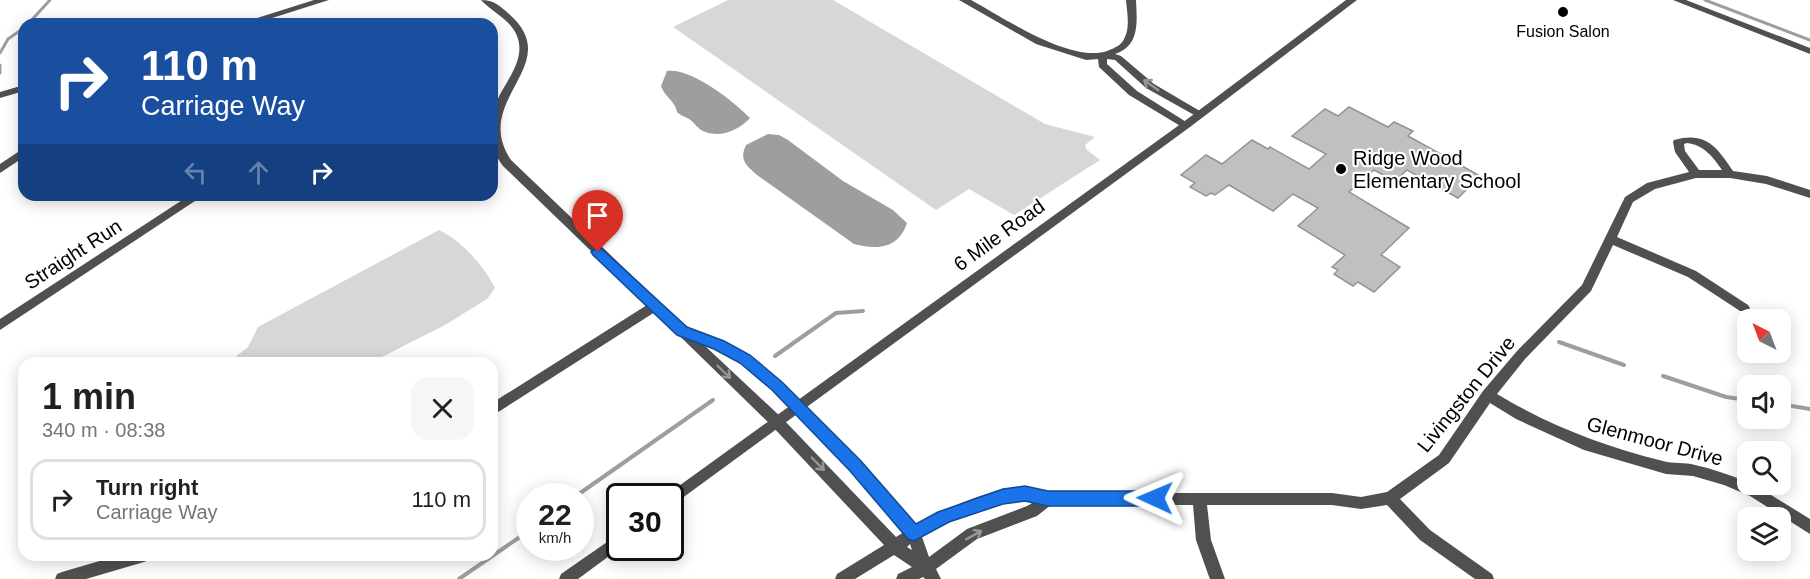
<!DOCTYPE html>
<html lang="en">
<head>
<meta charset="utf-8">
<style>
	:root { --surface:#fff; --page:#f6f6f6; --text:#202124; --muted:#757577; --line:#e0e0e0 }
	body { margin:0; font-family:Arial,sans-serif; background:var(--page); color:var(--text); height:100vh; display:flex; flex-direction:column; font-size:22px; white-space:nowrap }
	* { box-sizing:border-box; margin:0 }
	p { font-size:20px; color:var(--muted) }
	.icon { flex:none; width:33px; height:33px; fill:none; stroke:currentColor; stroke-width:2; stroke-linecap:round; stroke-linejoin:round }
	.map { position:relative; flex:1; overflow:hidden }
	.side { position:absolute; left:18px; top:357px; width:480px; height:204px; display:flex; flex-direction:column; background:var(--surface); border-radius:18px; box-shadow:0 3px 15px #0003 }
	.side>* { flex:none }
	.guide { position:absolute; left:18px; top:18px; width:480px; height:183px; border-radius:18px; box-shadow:0 3px 15px #0003; background:#1a4fa0; color:#fff; overflow:hidden }
	.needle { width:39px; rotate:318deg }
	.controls { position:absolute; left:1737px; top:309px; display:grid; gap:12px }
	.controls a { display:grid; place-items:center; width:54px; height:54px; border-radius:12px; background:var(--surface); box-shadow:0 3px 15px #0003; font-size:30px }
	.speed { position:absolute; left:516px; top:483px; display:flex; gap:12px; font-size:30px; font-weight:700; text-align:center }
	.speed>* { display:grid; place-content:center; width:78px; height:78px; border-radius:50%; background:var(--surface); box-shadow:0 3px 15px #0003; line-height:1 }
	.speed small { font-size:15px; font-weight:400 }
	.speed .limit { border:3px solid #111; border-radius:9px; background:#fff; color:#111 }
	.pin { position:absolute; display:grid; place-items:center; width:51px; height:51px; color:#fff; margin:-62px -26px; border-radius:50% 50% 50% 0; rotate:-45deg; box-shadow:0 0 6px #0007 }
	.pin .icon { rotate:45deg }
	.me { position:absolute; width:66px; margin:-33px; rotate:271deg; stroke-linejoin:round; filter:drop-shadow(0 0 4px #0008) }
	.turn { display:flex; align-items:center; gap:21px; height:126px; padding:0 24px; font-size:27px }
	.turn .icon { width:78px; height:78px; stroke-width:2.5 }
	.turn b { display:block; font-size:42px; line-height:51px }
	.lanes { display:flex; align-items:center; height:57px; padding:0 24px; background:#0003; justify-content:center; gap:30px; direction:ltr }
	.lanes .off { opacity:.35 }
	.round { display:grid; place-items:center; flex:none; width:63px; height:63px; border-radius:18px; background:var(--page) }
	.head { display:flex; align-items:center; justify-content:space-between; height:102px; padding:0 24px }
	h1 { font-size:36px; font-weight:600; line-height:45px }
	ul { padding:0; list-style:none }
	li { display:flex; align-items:center; gap:18px; height:81px; margin:0 12px 9px; padding:0 12px; border:3px solid var(--line); border-radius:18px }
	li div { flex:1 }
	li b { display:block; font-size:22px }
	li em { font-style:normal }
	.map>svg:first-child { display:block }
	.green { fill:#d7d7d7 }
	.water { fill:#9e9e9e }
	.lines { fill:none; stroke-linecap:round; stroke-linejoin:round }
	.stream-far1 { stroke:#9e9e9e; stroke-width:3 }
	.stream { stroke:#9e9e9e; stroke-width:4 }
	.building { fill:#c0c0c0; stroke:#949494; stroke-width:1.5 }
	.minor { fill:#505050; fill-rule:evenodd }
	.tertiary { fill:#505050; fill-rule:evenodd }
	.oneway { stroke:#969696 }
	.route { fill:#1a73e8; stroke:#114b97; stroke-width:1.5 }
	.poi-dot { fill:#000; stroke:#fff; stroke-width:2 }
	.labels { text-anchor:middle; stroke-width:4.5; stroke-linejoin:round; paint-order:stroke }
	.far-poi-label { font-size:16px; fill:#000; stroke:#fff }
	.poi-label { font-size:20px; fill:#000; stroke:#fff; text-anchor:start }
	.street-label { font-size:20px; fill:#000; stroke:#fff }
</style>
</head>
<body>
<div class="map">
<svg width="1810" height="579" viewBox="0 0 1810 579">
	<rect width="100%" height="100%" fill="#fff"/>
	<g class="green">
		<path d="M728 0H833L1045 124 1095 137 1085 145 1087 150 1100 160 1014 215 969 189 936 210 673 27Z"/>
		<path d="M439 230C461 240 485 267 495 288L487 299 445 325 370 363H228L248 347 258 327Z"/>
	</g>
	<g class="water">
		<path d="M667 71C692 68 733 101 750 118 739 130 720 139 703 131 698 129 694 122 689 119 684 116 681 116 677 112 676 102 664 96 661 86Z"/>
		<path d="M768 134 779 135 788 140 843 181 893 210 907 223C898 249 878 250 854 244L757 175C746 165 739 160 746 145Z"/>
	</g>
	<g class="lines">
		<g class="stream-far1">
			<path d="M1705 0 1810 40"/>
			<path d="M28 24 50 0"/>
			<path d="M0 53 8 39 24 28"/>
			<path d="M0 65V73"/>
		</g>
		<g class="stream">
			<path d="M1559 342 1624 365"/>
			<path d="M775 356 836 313 863 311"/>
			<path d="M1663 376 1726 397 1748 400"/>
			<path d="M1780 404 1810 409"/>
			<path d="M576 496 713 400"/>
			<path d="M459 579 530 530"/>
		</g>
	</g>
	<path class="building" d="M1349 107 1388 127 1394 122 1413 131 1408 136 1480 176 1458 198 1407 170 1395 181 1374 170 1349 192 1409 228 1381 255 1400 267 1374 292 1358 282 1353 286 1334 274 1338 270 1332 267 1345 255 1298 226 1318 208 1293 194 1273 211 1229 185 1215 195 1211 193 1206 196 1190 187 1195 183 1181 175 1206 155 1222 164 1252 140 1268 149 1270 147 1309 169 1326 154 1292 136 1325 109 1338 116Z"/>
	<g class="lines">
		<g class="minor">
			<path d="M314 0H329L253 24H238Z"/>
			<path d="M481 0C494 0 500 6 509 14 567 65 470 99 511 160L687 328 723 341 749 355 782 382 875 477 916 525C939 511 999 485 1025 487 1033 487 1041 491 1048 493H1332L1361 497 1387 492 1439 455 1483 391 1517 351 1582 285 1625 197 1647 183 1689 172 1675 152 1673 142 1674 140C1706 131 1717 147 1733 171L1767 176 1810 190V198L1766 184 1730 178H1696L1655 189 1633 202 1617 237 1696 271 1748 305 1750 308 1748 311H1740L1688 277 1613 245 1591 291 1525 359 1497 394C1550 426 1603 446 1663 461 1673 464 1685 462 1695 465 1713 469 1730 475 1748 482V484L1760 488 1810 519V534L1750 496 1724 485 1693 476 1666 474 1584 450 1516 419 1490 403 1449 463 1400 499 1430 530 1492 574 1494 579H1475L1420 540 1387 505 1361 509 1332 505H1207L1211 540 1225 579H1210L1208 574 1196 540 1193 505H1051L1037 516 977 539 936 569 941 579H925L923 577 919 579H896L898 574 912 567 894 555 855 579H835L837 574 884 545 772 426 655 312 492 416V403L647 305 503 166C499 160 493 152 492 145 490 137 491 122 493 113 498 87 528 64 517 36 511 20 492 12 481 0ZM1687 143C1704 145 1713 157 1722 170H1699L1685 151 1684 144ZM704 345C743 359 770 388 799 416 836 453 870 492 904 532L896 537 782 418ZM1025 499 1034 502 1027 506 967 529 929 557 922 537C953 517 989 504 1025 499ZM910 544 912 550 907 547Z"/>
			<path d="M959 0H971C1004 18 1070 63 1107 51 1115 48 1122 45 1125 37 1130 26 1127 12 1126 0H1136C1137 22 1140 46 1115 54L1121 56 1154 84 1205 114 1204 116H1196L1146 88 1115 60 1107 59V64L1137 91 1191 125 1190 127H1182L1129 95 1099 67 1098 59 1086 60 1036 44Z"/>
			<path d="M24 85V91L0 98V92Z"/>
			<path d="M24 148V157L0 173V164Z"/>
			<path d="M190 195H204L0 330V319Z"/>
			<path d="M120 555H151L149 560 144 562 86 579H55L57 574 62 572Z"/>
		</g>
		<g class="tertiary">
			<path d="M1346 0H1357L1190 127 670 507V496H665L1182 123Z"/>
			<path d="M1673 0H1686L1810 48V54Z"/>
			<path d="M620 533V548L578 579H559L561 574Z"/>
		</g>
	</g>
	<defs><path id="oneway-shaft" d="M-6 0H5M1.5-3L5.5 0L1.5 3" fill="none" stroke-width="1.6" stroke-linecap="round" stroke-linejoin="round" transform="scale(1.5)"/></defs>
	<g class="oneway">
		<use href="#oneway-shaft" transform="translate(1151 85) rotate(-145)"/>
		<use href="#oneway-shaft" transform="translate(724 372) rotate(44)"/>
		<use href="#oneway-shaft" transform="translate(818 464) rotate(46)"/>
		<use href="#oneway-shaft" transform="translate(974 535) rotate(-29)"/>
	</g>
	<path class="route" d="M598 247 602 249 687 327 724 341 750 355 782 382 861 461 916 524 938 512 1003 489 1025 486 1048 491H1155L1161 493 1163 498 1161 504 1155 506H1048L1025 501 1003 504 949 522 914 541 908 539 850 471 772 390 740 363 714 349 677 335 593 255 591 252Z"/>
	<g class="poi-dot">
		<circle cx="1563" cy="12" r="6"/>
		<circle cx="1341" cy="169" r="6"/>
	</g>
	<g class="labels">
		<g class="far-poi-label">
			<text x="1563" y="37">Fusion Salon</text>
		</g>
		<g class="poi-label">
			<text x="1353" y="165">Ridge Wood<tspan x="1353" dy="23">Elementary School</tspan></text>
		</g>
		<g class="street-label">
			<text transform="translate(999 235) rotate(-36)" y="7">6 Mile Road</text>
			<text transform="translate(73 254) rotate(-33)" y="7">Straight Run</text>
			<text transform="translate(1466 394) rotate(-51)" y="7">Livingston Drive</text>
			<text transform="translate(1655 441) rotate(15)" y="7">Glenmoor Drive</text>
		</g>
	</g>
</svg>
<div class="controls">
<a><svg class="needle" viewBox="-14 -14 28 28"><path d="M0-13l5 13h-10z" fill="#e53935"/><path d="M0 13l5-13h-10z" fill="#757577"/></svg></a>
<a><svg class="icon" aria-label="sound" viewBox="0 0 24 24"><path d="M4 9h4l5-4v14l-5-4H4zM17 9q2 3 0 6"/></svg></a>
<a><svg class="icon" aria-label="search" viewBox="0 0 24 24"><circle cx="10" cy="10" r="6"/><path d="M15 15l6 6"/></svg></a>
<a><svg class="icon" aria-label="layers" viewBox="0 0 24 24"><path d="M12 4l9 5-9 5-9-5zM3 14l9 5 9-5"/></svg></a>
</div>
<div class="speed"><div>22<small>km/h</small></div><div class="limit">30</div></div>
<div class="pin" style="left:598px;top:252px;background:#d93025"><svg class="icon" aria-label="arrive" viewBox="0 0 24 24"><path d="M6 21V4h12l-3 4 3 4H6"/></svg></div>
<svg class="me" style="left:1155px;top:498px" viewBox="-20 -20 40 40"><path d="M0-17L14 15 0 8-14 15z" fill="#1a73e8" stroke="#fff" stroke-width="4"/></svg>
<div class="guide">
<div class="turn"><svg class="icon" aria-label="right" viewBox="0 0 24 24"><path d="M7 20v-9h11M14 6l5 5-5 5"/></svg><div><b>110 m</b>Carriage Way</div></div>
<div class="lanes"><svg class="icon off" aria-label="left" viewBox="0 0 24 24"><path d="M17 20v-9H6M10 6l-5 5 5 5"/></svg><svg class="icon off" aria-label="ahead" viewBox="0 0 24 24"><path d="M12 20V5M6 11l6-6 6 6"/></svg><svg class="icon" aria-label="right" viewBox="0 0 24 24"><path d="M7 20v-9h11M14 6l5 5-5 5"/></svg></div>
</div>
<section class="side">
<div class="head"><div><h1>1 min</h1><p>340 m · 08:38</p></div><a class="round"><svg class="icon" aria-label="close" viewBox="0 0 24 24"><path d="M6 6l12 12M18 6L6 18"/></svg></a></div>
<ul>
<li><svg class="icon" aria-label="right" viewBox="0 0 24 24"><path d="M7 20v-9h11M14 6l5 5-5 5"/></svg><div><b>Turn right</b><p>Carriage Way</p></div><em>110 m</em></li>
</ul>
</section>
</div>
</body>
</html>
